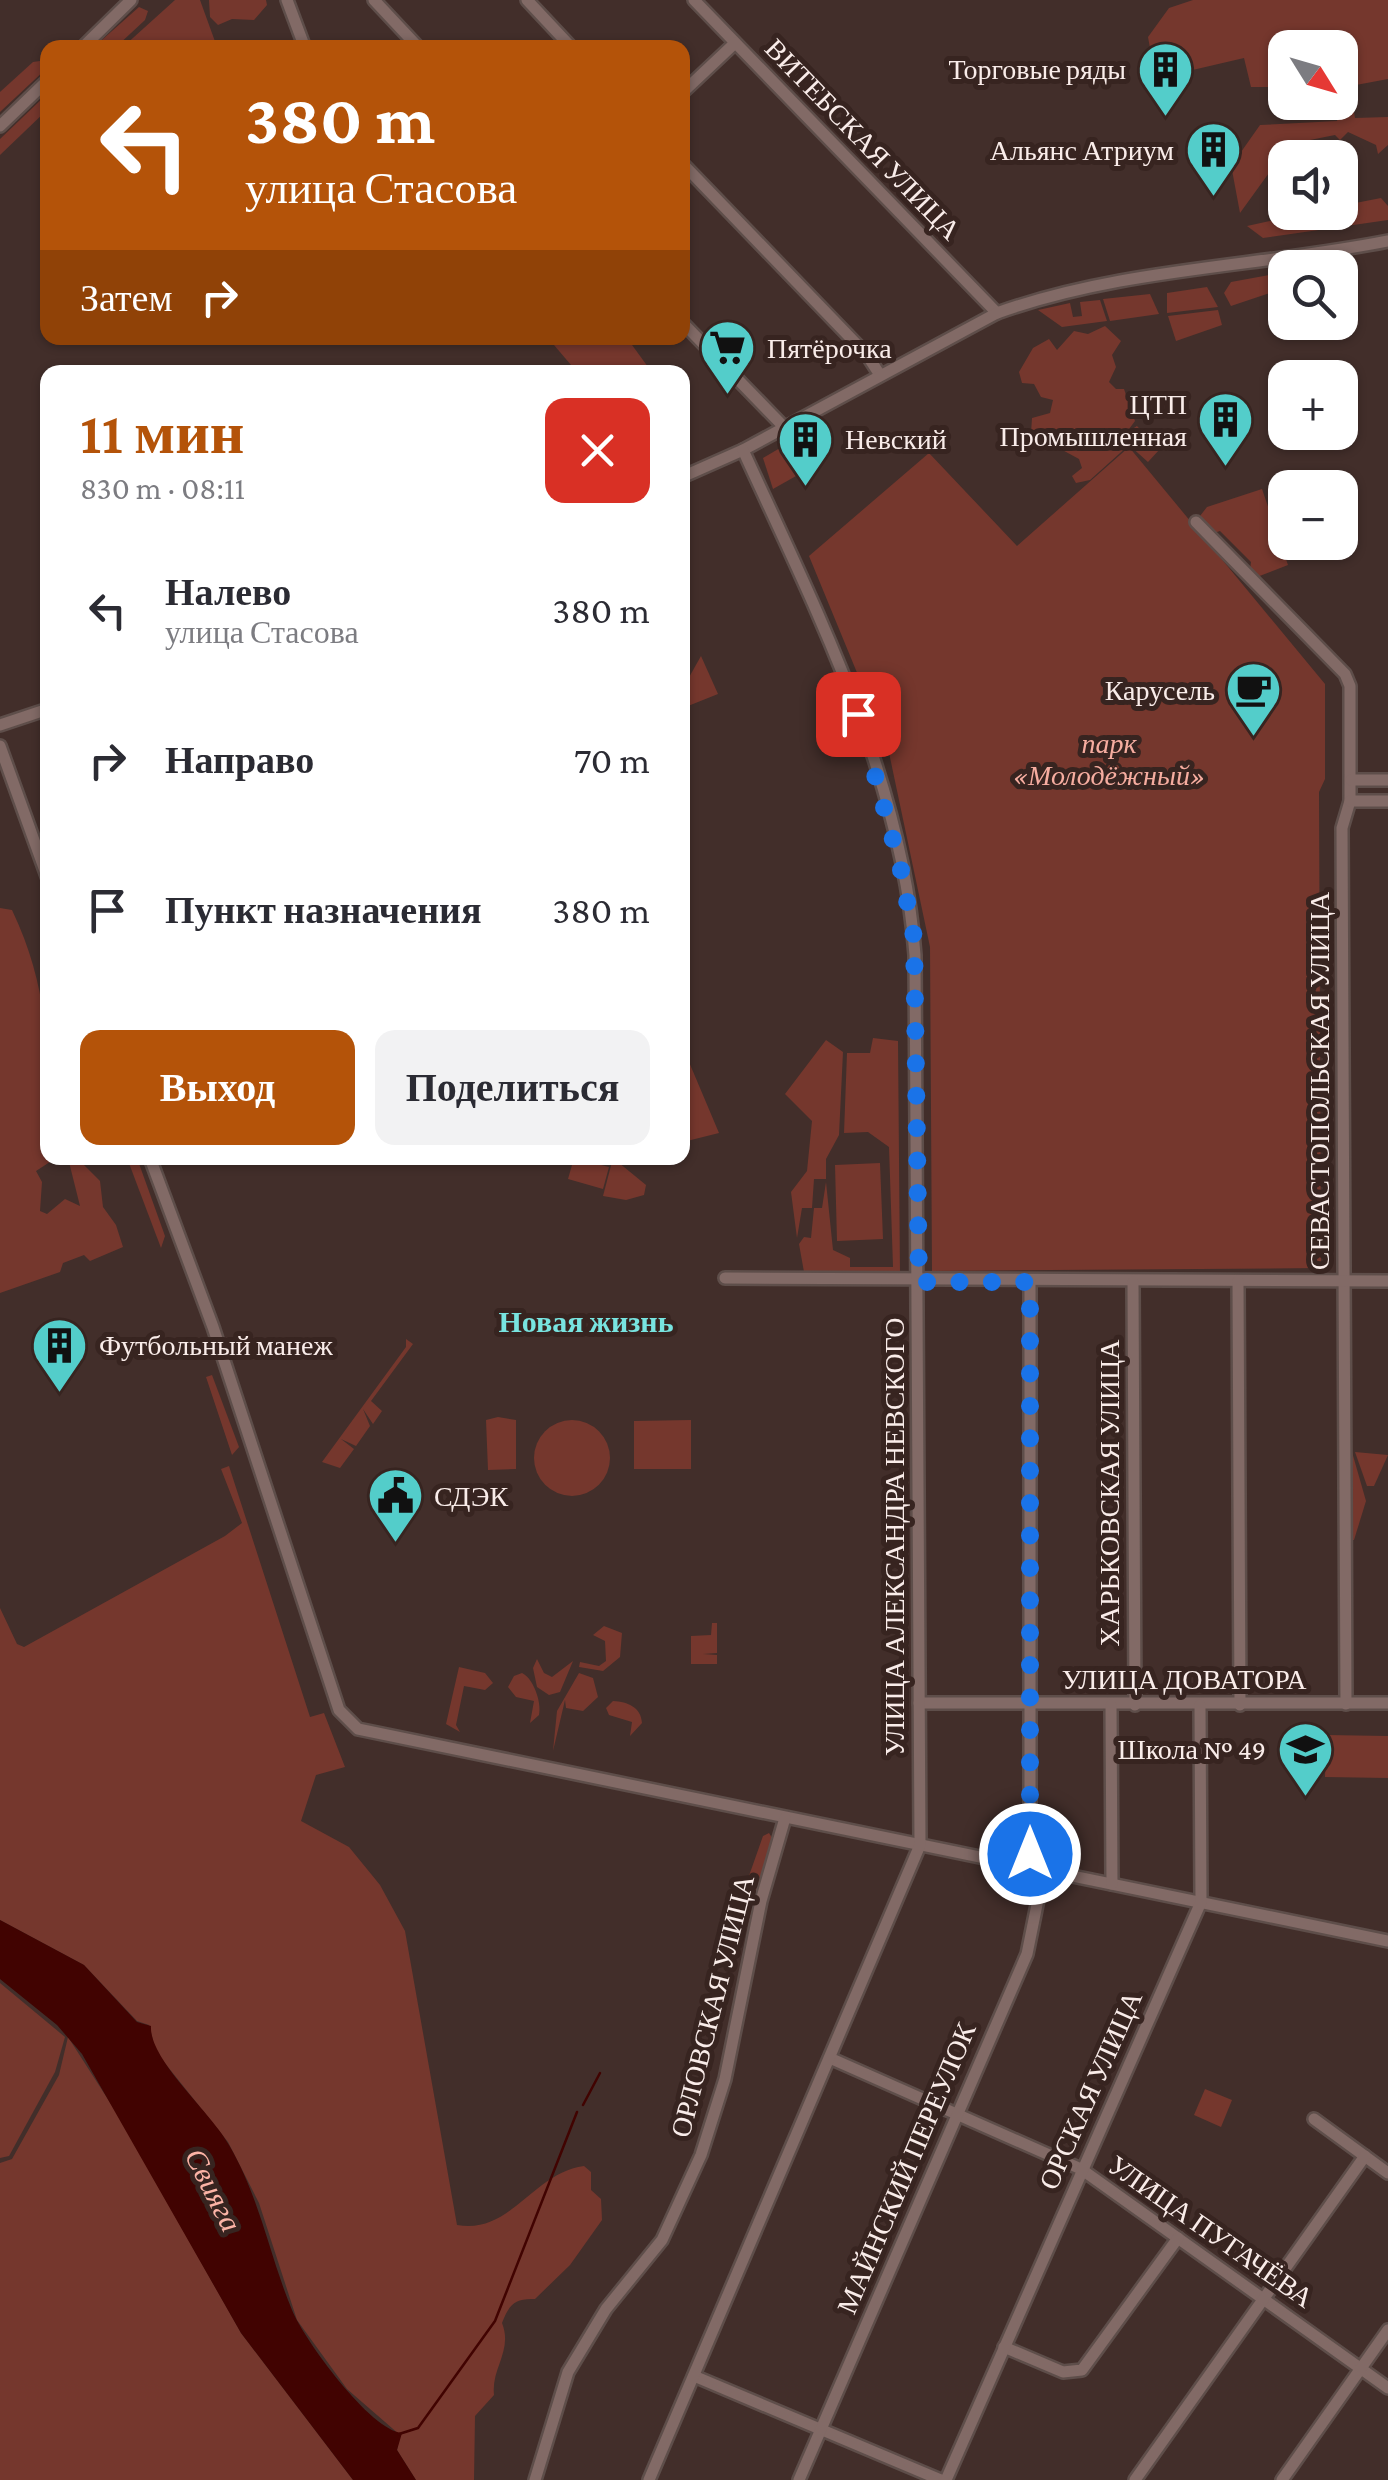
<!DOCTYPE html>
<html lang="ru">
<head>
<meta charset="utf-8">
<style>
	:root { --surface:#fff; --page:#f2f2f3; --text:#2b2b33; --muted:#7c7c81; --accent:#b45309 }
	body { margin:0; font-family:"Crimson Pro",serif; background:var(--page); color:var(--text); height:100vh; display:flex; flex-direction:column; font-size:38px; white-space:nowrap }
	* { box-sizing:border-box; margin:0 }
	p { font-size:32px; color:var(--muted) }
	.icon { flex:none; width:55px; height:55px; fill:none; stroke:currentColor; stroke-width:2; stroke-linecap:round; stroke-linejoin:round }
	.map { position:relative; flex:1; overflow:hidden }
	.drawer { position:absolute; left:40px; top:365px; width:650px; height:800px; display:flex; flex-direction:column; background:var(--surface); border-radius:20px; box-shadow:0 2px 8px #0004 }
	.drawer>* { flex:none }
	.guide { position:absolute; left:40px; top:40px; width:650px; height:305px; border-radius:20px; box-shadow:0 2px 8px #0004; background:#b45309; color:#fff; overflow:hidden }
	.needle { width:65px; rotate:127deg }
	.fabs { position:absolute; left:1268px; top:30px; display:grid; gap:20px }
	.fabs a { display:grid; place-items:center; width:90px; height:90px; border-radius:20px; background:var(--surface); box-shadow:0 2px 8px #0004; font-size:50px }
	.pin { position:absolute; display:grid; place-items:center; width:85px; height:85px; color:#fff; margin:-42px; border-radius:20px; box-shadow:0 5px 15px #0006 }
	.me { position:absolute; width:110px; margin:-55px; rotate:0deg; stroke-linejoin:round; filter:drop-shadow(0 0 8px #0008) }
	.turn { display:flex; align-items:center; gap:35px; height:210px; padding:0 40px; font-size:45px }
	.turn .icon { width:130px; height:130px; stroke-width:2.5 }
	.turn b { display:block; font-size:70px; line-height:85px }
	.then { display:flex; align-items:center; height:95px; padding:0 40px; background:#0003; gap:20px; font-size:38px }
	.round { display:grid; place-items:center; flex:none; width:105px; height:105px; border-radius:20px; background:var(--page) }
	.overview { display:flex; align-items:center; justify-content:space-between; height:170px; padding:0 40px }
	h1 { font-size:60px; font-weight:600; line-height:75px; color:var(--accent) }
	.action { display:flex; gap:20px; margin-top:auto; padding:20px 40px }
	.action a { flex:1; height:115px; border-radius:20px; background:var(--accent); color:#fff; font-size:40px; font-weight:600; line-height:115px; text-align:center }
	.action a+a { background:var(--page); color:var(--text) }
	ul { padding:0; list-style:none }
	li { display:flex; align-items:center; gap:30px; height:150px; padding:0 40px }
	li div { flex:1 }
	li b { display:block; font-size:38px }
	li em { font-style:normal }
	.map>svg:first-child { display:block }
	.green { fill:#75372d }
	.water { fill:#410301 }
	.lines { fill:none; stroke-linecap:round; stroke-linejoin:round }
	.stream { stroke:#410301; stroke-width:2.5 }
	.minor-casing { stroke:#5e4e4a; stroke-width:16 }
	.minor { stroke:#826a66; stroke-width:11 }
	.route { stroke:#1a73e8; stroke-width:18; stroke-dasharray:0 32.4 }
	.labels { text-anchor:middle; stroke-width:10; stroke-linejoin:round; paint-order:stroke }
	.poi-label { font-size:28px; fill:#f9ece9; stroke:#372420; text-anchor:end }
	.street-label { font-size:28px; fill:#f9ece9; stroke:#372420 }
	.park-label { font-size:28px; font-style:italic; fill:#f6ada0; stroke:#372420 }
	.neighbourhood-label { font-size:30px; font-weight:bold; fill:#78e4e0; stroke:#372420 }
	.water-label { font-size:30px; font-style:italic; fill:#fcb3a6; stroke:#372420 }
</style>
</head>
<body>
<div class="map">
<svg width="1388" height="2480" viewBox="0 0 1388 2480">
	<rect width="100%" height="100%" fill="#422e2a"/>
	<g class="green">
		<path d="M175 0H200L217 47H123Z"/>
		<path d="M209 0H266L267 5 254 20 232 19 218 25 210 17Z"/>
		<path d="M1193 0H1388V79L1340 88V48H1285V87H1251L1244 58 1184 72 1163 71 1161 61 1152 59 1148 37 1169 8Z"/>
		<path d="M139 7 148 11 145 20 116 47H94Z"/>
		<path d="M47 60V68L0 112V92L33 62Z"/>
		<path d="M47 94V110L0 155V139Z"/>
		<path d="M1339 112H1354L1355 118 1388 117V145L1378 154 1376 145 1348 132 1340 140 1335 135 1290 144 1240 213 1229 154 1241 152 1260 125 1337 121Z"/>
		<path d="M1381 198 1388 206V220L1263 238 1247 226 1307 213 1340 212V206Z"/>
		<path d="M1285 272V288L1231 306 1224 293 1231 282Z"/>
		<path d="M1207 287 1218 307 1167 313V293Z"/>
		<path d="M1150 294 1159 314 1110 321 1103 299Z"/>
		<path d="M1100 300 1107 321 1062 327 1038 310 1070 303 1073 317 1082 316 1080 302Z"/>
		<path d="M1218 310 1222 325 1176 341 1168 316Z"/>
		<path d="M1105 326 1121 341 1112 355 1116 367 1109 382 1116 389H1124L1135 421 1126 433 1137 426 1159 450 1148 462 1129 445 1090 480 1076 483 1072 476 1082 468 1079 459 1031 433 1032 418 1050 413 1053 400 1041 397 1034 384 1022 383 1019 372 1033 348 1049 339 1057 350 1074 331 1088 334Z"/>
		<path d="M548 338H627L648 367 647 372H577Z"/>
		<path d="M797 438 812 467 773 489 763 458Z"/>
		<path d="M1129 447 1325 684V779L1319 792 1321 1268 932 1271 930 947 888 748 809 556 929 453 1017 546Z"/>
		<path d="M1262 489 1288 565 1257 577 1250 570 1251 562 1220 531 1214 533 1200 522V516L1207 507Z"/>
		<path d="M701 656 718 694 683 708V688Z"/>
		<path d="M0 908 12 910C53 996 48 1065 48 1158H56L36 1171 42 1182 40 1211 47 1214 65 1199 80 1206 68 1158H77L100 1181 103 1207 116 1225 123 1247 90 1261 84 1255 63 1263 60 1272 0 1293Z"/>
		<path d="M873 1038 898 1041 900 1274 804 1272 799 1244 804 1237 811 1238 814 1208H822L826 1182 833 1250 850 1258V1267H893L889 1147 868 1132 844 1133 847 1053H870Z"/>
		<path d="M826 1040 843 1052 839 1135 826 1159V1179H814L812 1208H802L797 1238 791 1192 807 1171 812 1121 785 1094Z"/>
		<path d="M689 1062 719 1133 683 1142V1132L689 1129Z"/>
		<path d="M127 1158H137L165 1236 161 1248Z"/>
		<path d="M574 1158 609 1167 603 1189 568 1179Z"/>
		<path d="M613 1158 646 1185 644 1195 626 1200 603 1196Z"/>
		<path d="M880 1163 883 1239 837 1241 835 1165Z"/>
		<path d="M406 1339 413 1344 371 1401 382 1411 373 1424 363 1409 370 1426 356 1446 341 1439 354 1449 340 1468 322 1462 406 1347Z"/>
		<path d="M212 1375 239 1447 232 1455 206 1377Z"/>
		<path d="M498 1417 516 1420V1469L488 1470 486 1420Z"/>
		<path d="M691 1420V1469H634V1421Z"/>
		<circle cx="572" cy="1458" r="38"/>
		<path d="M1352 1452 1366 1501 1354 1540H1349L1348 1453Z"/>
		<path d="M1355 1452 1388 1455 1374 1486H1367Z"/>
		<path d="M229 1466 310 1717 324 1713 345 1767 316 1775 301 1821 349 1847 380 1885 405 1931 457 2225C511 2235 532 2173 584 2166L591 2172V2190L601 2199 602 2220 570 2265 535 2299C514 2298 509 2305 502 2323 513 2351 491 2368 494 2395L475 2416 474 2480H416L397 2450 400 2435 347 2389 297 2320 259 2203 228 2142 156 2052 149 2025 137 2021 84 1965 0 1920V1608L17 1644 24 1647 225 1536 242 1523 221 1469Z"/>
		<path d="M712 1623H717V1653L703 1654 717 1655V1664H691V1636L711 1635Z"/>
		<path d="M604 1626 622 1633 620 1657 603 1671 579 1667 580 1662 599 1666 606 1661 605 1641 593 1635Z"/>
		<path d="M537 1659 544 1673 552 1677 573 1661 560 1692 549 1695 537 1687 533 1668Z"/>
		<path d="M459 1667 485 1673 493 1683 485 1690 464 1686 456 1725 460 1732 446 1724Z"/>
		<path d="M522 1673C533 1678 542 1702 539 1715L530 1723 534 1701 516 1697 508 1687 514 1676Z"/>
		<path d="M579 1673 593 1678 598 1697 583 1711 566 1708 565 1700 553 1751 557 1711Z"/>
		<path d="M613 1701C628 1702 641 1707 642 1723L630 1736 632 1722 609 1715 606 1708Z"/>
		<path d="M1326 1735 1388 1736V1778L1325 1777Z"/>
		<path d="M769 1833 774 1841 747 1925 731 1914 729 1905 744 1890 763 1836Z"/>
		<path d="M0 1983 65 2037 55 2072 9 2156 0 2158Z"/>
		<path d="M68 2037 118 2115 241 2333 353 2480H0V2163L12 2159 59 2075Z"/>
		<path d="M1205 2089 1232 2100 1221 2127 1194 2115Z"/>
	</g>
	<path class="water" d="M0 1920 84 1965 137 2022 151 2026C149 2060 211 2112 229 2145 260 2198 269 2255 292 2310 304 2340 371 2431 402 2433L397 2450 416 2480H353L241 2333 82 2054 57 2025 0 1979Z"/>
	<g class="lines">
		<g class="stream">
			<path d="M583 2105 600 2073"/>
			<path d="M399 2434 418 2428 495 2321 577 2112"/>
		</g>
		<defs>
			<g id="minor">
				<path d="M287 0 305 48"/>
				<path d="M374 0 419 48"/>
				<path d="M527 0 572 48"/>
				<path d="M694 0 997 313"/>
				<path d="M82 48 131 0"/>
				<path d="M682 93 735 43"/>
				<path d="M0 126 48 80"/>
				<path d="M682 163 867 355 880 375"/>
				<path d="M682 322 784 427"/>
				<path d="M682 477 743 450 997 313C1122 268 1258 267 1388 241"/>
				<path d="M1196 522 1345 674 1350 686V801L1342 828 1346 1704"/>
				<path d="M0 725 48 709"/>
				<path d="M0 746 48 879"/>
				<path d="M1351 780H1388"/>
				<path d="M1350 801H1388"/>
				<path d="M150 1158 213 1327 339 1710 358 1729 1388 1941"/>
				<path d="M725 1278 1388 1281"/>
				<path d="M1238 1281 1240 1705"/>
				<path d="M1030 1282V1867"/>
				<path d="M1133 1282 1135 1705"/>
				<path d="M919 1703H1388"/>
				<path d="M1111 1705 1112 1884"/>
				<path d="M832 2059 1081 2169 1388 2388"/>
				<path d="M1314 2119 1388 2173"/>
				<path d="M1004 2347 1063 2372 1082 2370 1178 2238"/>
				<path d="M694 2376 941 2480"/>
				<path d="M535 2480 568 2372 606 2309 662 2240 701 2155 725 2079 761 1901 785 1818"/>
				<path d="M649 2480 920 1845 915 955C902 777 816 610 743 450"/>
				<path d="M799 2480 1027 1954 1044 1870"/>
				<path d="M946 2480 1201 1902 1200 1705"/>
				<path d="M1135 2480 1365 2156"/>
				<path d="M1282 2480 1388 2330"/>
			</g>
		</defs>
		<use href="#minor" class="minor-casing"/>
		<use href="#minor" class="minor"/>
	</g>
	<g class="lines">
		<path class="route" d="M858 714 900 865 914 937 919 1282H1030V1854"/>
	</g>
	<defs>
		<symbol id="building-pin" viewBox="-11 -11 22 30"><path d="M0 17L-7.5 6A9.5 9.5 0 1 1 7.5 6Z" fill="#53cdca" stroke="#372420"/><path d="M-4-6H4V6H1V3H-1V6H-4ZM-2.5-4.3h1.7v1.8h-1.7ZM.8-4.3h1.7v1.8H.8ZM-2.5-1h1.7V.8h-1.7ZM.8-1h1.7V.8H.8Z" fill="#111"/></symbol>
		<symbol id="supermarket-pin" viewBox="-11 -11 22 30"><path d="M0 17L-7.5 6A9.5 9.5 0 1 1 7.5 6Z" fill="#53cdca" stroke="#372420"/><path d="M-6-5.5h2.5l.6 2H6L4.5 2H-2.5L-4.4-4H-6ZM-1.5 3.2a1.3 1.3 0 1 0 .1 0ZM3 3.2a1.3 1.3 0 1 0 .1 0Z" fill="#111"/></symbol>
		<symbol id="cafe-pin" viewBox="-11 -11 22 30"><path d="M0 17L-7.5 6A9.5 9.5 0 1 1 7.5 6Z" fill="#53cdca" stroke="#372420"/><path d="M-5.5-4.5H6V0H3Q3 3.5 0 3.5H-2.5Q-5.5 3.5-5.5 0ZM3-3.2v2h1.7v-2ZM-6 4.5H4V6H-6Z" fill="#111"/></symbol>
		<symbol id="civic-pin" viewBox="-11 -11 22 30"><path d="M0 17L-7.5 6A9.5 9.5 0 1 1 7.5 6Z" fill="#53cdca" stroke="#372420"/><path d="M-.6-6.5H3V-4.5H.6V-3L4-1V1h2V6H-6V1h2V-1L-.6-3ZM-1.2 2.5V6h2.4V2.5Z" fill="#111"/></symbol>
		<symbol id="school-pin" viewBox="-11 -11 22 30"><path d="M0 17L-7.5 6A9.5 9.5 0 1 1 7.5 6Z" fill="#53cdca" stroke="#372420"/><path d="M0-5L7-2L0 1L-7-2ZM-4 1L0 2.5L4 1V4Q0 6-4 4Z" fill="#111"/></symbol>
	</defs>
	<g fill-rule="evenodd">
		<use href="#building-pin" x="1134" y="38" width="63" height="86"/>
		<use href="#building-pin" x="1182" y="118" width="63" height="86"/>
		<use href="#supermarket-pin" x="696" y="316" width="63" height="86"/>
		<use href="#building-pin" x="1194" y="388" width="63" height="86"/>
		<use href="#building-pin" x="774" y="408" width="63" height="86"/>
		<use href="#cafe-pin" x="1222" y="658" width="63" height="86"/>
		<use href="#building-pin" x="28" y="1314" width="63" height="86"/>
		<use href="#civic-pin" x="364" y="1464" width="63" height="86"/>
		<use href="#school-pin" x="1274" y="1718" width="63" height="86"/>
	</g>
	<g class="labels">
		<g class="poi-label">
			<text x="1126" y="79">Торговые ряды</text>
			<text x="1174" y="160">Альянс Атриум</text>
			<text x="767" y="358" text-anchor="start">Пятёрочка</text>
			<text x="1187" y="414">ЦТП<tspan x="1187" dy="32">Промышленная</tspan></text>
			<text x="845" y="449" text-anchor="start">Невский</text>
			<text x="1215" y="700">Карусель</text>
			<text x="99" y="1355" text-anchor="start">Футбольный манеж</text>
			<text x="434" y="1506" text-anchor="start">СДЭК</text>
			<text x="1266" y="1759">Школа № 49</text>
		</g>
		<g class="street-label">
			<text transform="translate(863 139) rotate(46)" y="10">ВИТЕБСКАЯ УЛИЦА</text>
			<text transform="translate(1319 1081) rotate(-90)" y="10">СЕВАСТОПОЛЬСКАЯ УЛИЦА</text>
			<text transform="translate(1109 1493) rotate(-90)" y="10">ХАРЬКОВСКАЯ УЛИЦА</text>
			<text transform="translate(894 1537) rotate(-90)" y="10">УЛИЦА АЛЕКСАНДРА НЕВСКОГО</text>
			<text x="1184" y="1689">УЛИЦА ДОВАТОРА</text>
			<text transform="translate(712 2006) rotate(-76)" y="10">ОРЛОВСКАЯ УЛИЦА</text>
			<text transform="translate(1090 2090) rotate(-66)" y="10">ОРСКАЯ УЛИЦА</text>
			<text transform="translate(906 2168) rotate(-67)" y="10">МАЙНСКИЙ ПЕРЕУЛОК</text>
			<text transform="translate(1211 2231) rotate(35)" y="10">УЛИЦА ПУГАЧЁВА</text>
		</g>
		<g class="park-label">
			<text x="1109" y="753">парк<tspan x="1109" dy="32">«Молодёжный»</tspan></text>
		</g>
		<g class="neighbourhood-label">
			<text x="586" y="1332">Новая жизнь</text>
		</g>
		<g class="water-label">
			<text transform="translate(213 2190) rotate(63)" y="10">Свияга</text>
		</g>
	</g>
</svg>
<div class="fabs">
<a><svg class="needle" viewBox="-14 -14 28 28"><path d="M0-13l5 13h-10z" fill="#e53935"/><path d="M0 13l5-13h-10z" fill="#7c7c81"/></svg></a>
<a><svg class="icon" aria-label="sound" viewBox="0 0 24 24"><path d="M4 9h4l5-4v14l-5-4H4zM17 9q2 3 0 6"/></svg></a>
<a><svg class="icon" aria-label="search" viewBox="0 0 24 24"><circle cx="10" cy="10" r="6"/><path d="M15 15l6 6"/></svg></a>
<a>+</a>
<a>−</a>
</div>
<div class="pin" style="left:858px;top:714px;background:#d93025"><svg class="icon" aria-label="arrive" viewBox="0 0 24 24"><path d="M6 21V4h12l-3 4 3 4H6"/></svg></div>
<svg class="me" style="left:1030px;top:1854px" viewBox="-20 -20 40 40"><circle r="17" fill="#1a73e8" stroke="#fff" stroke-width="3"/><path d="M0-11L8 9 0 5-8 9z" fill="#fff"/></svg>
<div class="guide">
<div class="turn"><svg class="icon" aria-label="left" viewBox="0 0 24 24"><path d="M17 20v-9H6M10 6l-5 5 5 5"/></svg><div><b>380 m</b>улица Стасова</div></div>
<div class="then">Затем<svg class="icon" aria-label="right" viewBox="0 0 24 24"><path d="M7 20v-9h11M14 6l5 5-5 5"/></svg></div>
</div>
<section class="drawer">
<div class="overview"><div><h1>11 мин</h1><p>830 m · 08:11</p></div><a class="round" style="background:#d93025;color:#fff"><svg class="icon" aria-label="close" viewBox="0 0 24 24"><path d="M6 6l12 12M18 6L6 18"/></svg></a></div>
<ul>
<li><svg class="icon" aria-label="left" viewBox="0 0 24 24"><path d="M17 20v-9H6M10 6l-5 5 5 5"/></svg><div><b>Налево</b><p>улица Стасова</p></div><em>380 m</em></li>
<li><svg class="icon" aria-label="right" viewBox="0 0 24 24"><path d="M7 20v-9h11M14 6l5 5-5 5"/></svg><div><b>Направо</b></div><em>70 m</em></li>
<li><svg class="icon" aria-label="arrive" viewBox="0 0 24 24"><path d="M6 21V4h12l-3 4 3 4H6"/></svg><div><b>Пункт назначения</b></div><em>380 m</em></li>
</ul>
<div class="action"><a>Выход</a><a>Поделиться</a></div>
</section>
</div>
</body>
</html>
